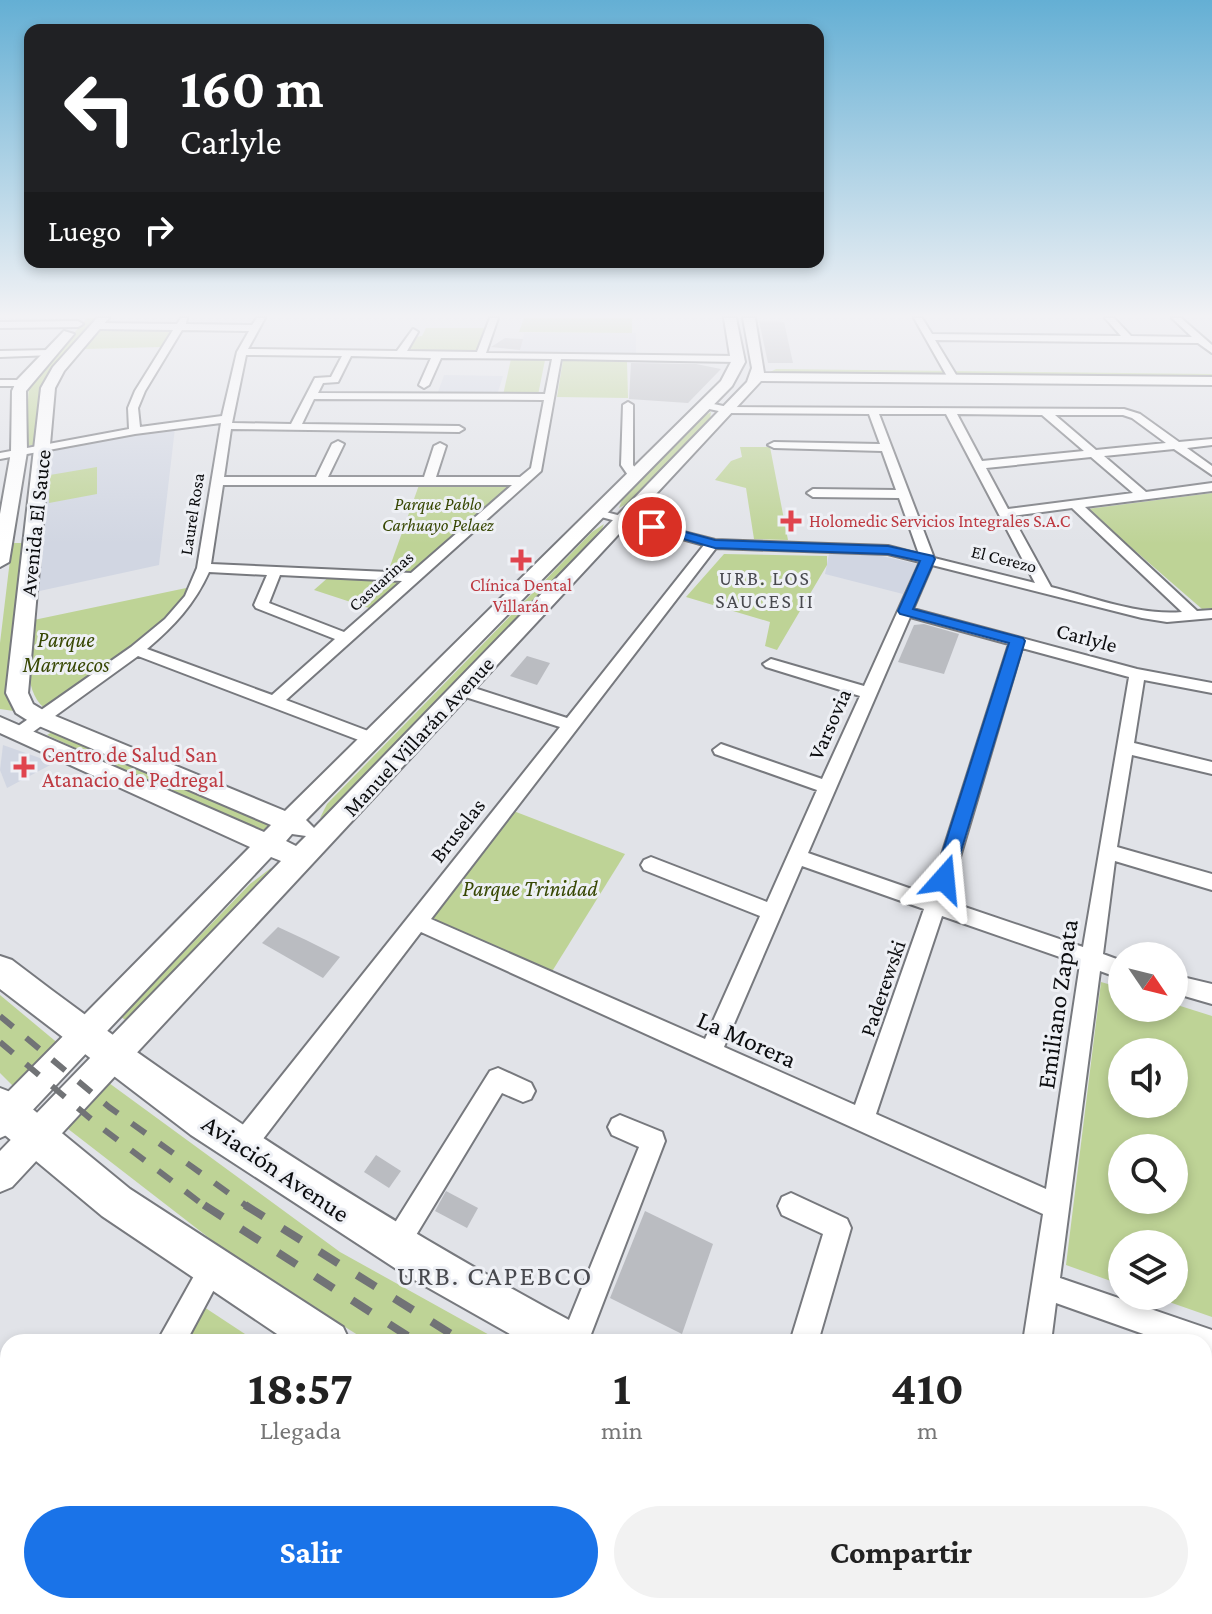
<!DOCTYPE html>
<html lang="es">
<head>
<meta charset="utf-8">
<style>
	:root { --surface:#fff; --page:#f2f2f2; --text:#222; --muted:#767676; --accent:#1a73e8 }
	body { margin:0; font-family:"Crimson Pro",serif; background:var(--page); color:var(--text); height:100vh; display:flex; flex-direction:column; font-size:30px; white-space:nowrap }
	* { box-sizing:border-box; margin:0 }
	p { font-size:26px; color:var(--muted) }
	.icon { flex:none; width:44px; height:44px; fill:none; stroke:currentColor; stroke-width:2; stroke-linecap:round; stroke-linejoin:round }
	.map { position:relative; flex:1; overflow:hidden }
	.side { position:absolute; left:0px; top:1334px; width:1212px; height:280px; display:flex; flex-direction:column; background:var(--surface); border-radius:24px 24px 0 0; box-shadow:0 4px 12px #0003 }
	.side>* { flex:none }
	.top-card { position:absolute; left:24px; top:24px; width:800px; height:244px; border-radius:16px; box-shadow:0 4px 12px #0003; background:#202124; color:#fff; overflow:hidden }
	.needle { width:52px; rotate:125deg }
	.tools { position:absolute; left:1108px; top:942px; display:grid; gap:16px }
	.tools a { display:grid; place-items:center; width:80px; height:80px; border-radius:50%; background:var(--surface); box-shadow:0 4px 12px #0003; font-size:40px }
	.pin { position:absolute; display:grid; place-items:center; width:68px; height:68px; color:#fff; margin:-34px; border:4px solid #fff; border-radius:50%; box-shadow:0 2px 8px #0007 }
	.me { position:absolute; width:88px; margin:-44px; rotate:18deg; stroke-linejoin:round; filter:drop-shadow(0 0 6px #0008) }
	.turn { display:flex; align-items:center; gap:28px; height:168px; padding:0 24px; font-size:36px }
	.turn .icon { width:104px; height:104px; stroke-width:2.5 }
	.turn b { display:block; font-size:56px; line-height:68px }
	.then { display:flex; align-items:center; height:76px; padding:0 24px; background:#0003; gap:16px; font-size:30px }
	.eta { display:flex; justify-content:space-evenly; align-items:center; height:136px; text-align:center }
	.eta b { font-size:48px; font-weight:700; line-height:56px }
	.button { display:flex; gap:16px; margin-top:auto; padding:16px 24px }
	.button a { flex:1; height:92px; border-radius:48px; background:var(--accent); color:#fff; font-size:32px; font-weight:700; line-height:92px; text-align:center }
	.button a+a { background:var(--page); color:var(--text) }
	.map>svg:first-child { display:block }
	.built { fill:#d1d6e2 }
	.green { fill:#bed396; fill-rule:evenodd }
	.building { fill:#babcc1 }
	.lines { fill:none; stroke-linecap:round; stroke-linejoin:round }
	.street-casing { stroke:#77797e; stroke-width:4 }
	.secondary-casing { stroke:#77797e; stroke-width:4 }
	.primary-casing { stroke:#77797e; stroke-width:4 }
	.street { fill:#fff; fill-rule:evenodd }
	.secondary { fill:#fff; fill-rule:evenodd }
	.primary { fill:#fff; fill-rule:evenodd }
	.rail-far1 { stroke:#717376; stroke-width:6; stroke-dasharray:17 17; stroke-linecap:butt }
	.rail { stroke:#717376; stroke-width:8; stroke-dasharray:22 22; stroke-linecap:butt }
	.route { fill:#1a73e8; stroke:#114b97; stroke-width:2 }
	.health-dot { fill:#e0444e; stroke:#eef0f5; stroke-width:3 }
	.labels { text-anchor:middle; stroke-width:6; stroke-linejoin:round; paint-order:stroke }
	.far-park-label { font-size:18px; font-style:italic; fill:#374703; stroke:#eef0f5 }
	.far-street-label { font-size:18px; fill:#0c0d0f; stroke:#eef0f5 }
	.far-health-label { font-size:18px; fill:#be3a42; stroke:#eef0f5; text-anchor:start }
	.far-neighbourhood-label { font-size:20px; letter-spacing:2px; fill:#48494e; stroke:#eef0f5 }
	.street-label { font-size:22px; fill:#0c0d0f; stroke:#eef0f5 }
	.park-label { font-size:22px; font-style:italic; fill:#374703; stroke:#eef0f5 }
	.health-label { font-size:22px; fill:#be3a42; stroke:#eef0f5; text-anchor:start }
	.near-street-label { font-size:26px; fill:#0c0d0f; stroke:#eef0f5 }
	.near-neighbourhood-label { font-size:28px; letter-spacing:2px; fill:#48494e; stroke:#eef0f5 }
</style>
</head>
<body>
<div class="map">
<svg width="1212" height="1614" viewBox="0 0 1212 1614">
	<rect width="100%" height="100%" fill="#e1e3e8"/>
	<g class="built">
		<path d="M524 333H636V354L519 353Z"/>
		<path d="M444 375 503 376 497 395H437Z"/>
		<path d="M175 428 159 565 35 592 50 449Z"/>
		<path d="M829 554H873L917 564 903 594 825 574Z"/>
		<path d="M3 745 54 763 7 788 0 770Z"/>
	</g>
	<g class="green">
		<path d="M87 318H99L48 375 38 444 25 446 29 385Z"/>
		<path d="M524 318H632V333L519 332Z"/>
		<path d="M426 328H488L478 353 407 352 415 337 422 336Z"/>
		<path d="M99 330H174L163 347 84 349Z"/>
		<path d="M511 359 545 360 538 395H503Z"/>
		<path d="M563 360 627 361 628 398 557 397Z"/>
		<path d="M776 369 1212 374V378L770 372Z"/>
		<path d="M711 412 710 419 630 502 619 508 622 500 702 417Z"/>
		<path d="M740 447H770L788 540 754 539 746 488 715 480 731 461 742 457Z"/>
		<path d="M97 467V494L49 503 50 475Z"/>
		<path d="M419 485 513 486 411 573 388 572Z"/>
		<path d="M1212 493V608L1202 609 1087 509Z"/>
		<path d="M604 524 600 534 337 807 320 818 327 804 592 532Z"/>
		<path d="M12 543H22L8 690 14 711 0 709V643Z"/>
		<path d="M724 554 827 556V565L777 650 765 646 770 622 686 597Z"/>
		<path d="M331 575 404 579 372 609 314 590Z"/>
		<path d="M191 587C162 639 102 671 55 705L44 708C22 688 29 649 29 621Z"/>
		<path d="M54 731 271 822 261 833 47 735Z"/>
		<path d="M511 810 625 854 551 973 428 918Z"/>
		<path d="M271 868 268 877 130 1023 121 1017 250 884Z"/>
		<path d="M1101 982 1122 988V1008H1174V1004L1212 1016V1317L1152 1296H1174V1244H1122V1285L1066 1265ZM1122 1052H1174V1104H1122ZM1122 1148H1174V1200H1122Z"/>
		<path d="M0 995 60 1045 13 1086 0 1073Z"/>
		<path d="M109 1083 340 1252 502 1342H369L235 1258 63 1125Z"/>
		<path d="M204 1307 257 1342H185Z"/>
		<path d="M127 1606H274L269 1614H128Z"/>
		<path d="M848 1606H1097L1116 1614H867Z"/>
	</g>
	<g class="building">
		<path d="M759 321 784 322 793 363H768Z"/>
		<path d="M505 338 523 339 520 350 491 347Z"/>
		<path d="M631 363 696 364 721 369 688 403 629 399Z"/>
		<path d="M924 624 959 634 944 674 898 662 914 625Z"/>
		<path d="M527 656 550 663 537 685 510 676Z"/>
		<path d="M278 927 306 940 340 957 323 978 262 943Z"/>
		<path d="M376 1155 401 1171 389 1188 364 1172Z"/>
		<path d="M446 1191 478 1208 467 1228 435 1211Z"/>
		<path d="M645 1211 713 1244 682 1334 610 1298Z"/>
	</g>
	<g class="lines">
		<defs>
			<g id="street">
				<path d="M181 318H187L186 324 252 325 257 318H265L248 349 397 351 413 329 418 332 407 351 477 352 490 318H498L486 353 737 356 742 359 737 362 561 359 541 471 286 700 376 734 378 738 376 742H364L138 656 26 737H14L12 733 14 729 131 647 165 619 185 596 197 568 221 423 135 434 0 459V453L129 429 128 408 135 391 173 330 96 329 91 326 96 323 177 324ZM182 330 249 331 237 352 222 416 140 427 138 408 145 391ZM246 355 342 356 331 377 315 378 291 424 232 423ZM351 356 431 358 419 385 424 388 429 385 441 358 552 359 545 394 318 393 323 383 338 382ZM314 399 544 400 531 468 520 477H436L446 446 440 443 434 446 424 477H328L344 444 338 441 332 444 316 477H224L231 429 459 432 464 429 459 426 302 424ZM223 485H512L411 573 211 564ZM209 572 267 575 254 605 256 608 335 639 272 695 147 649C174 626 194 605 209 572ZM280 575 402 581 344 632 269 603Z"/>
				<path d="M914 318H922L932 334 1121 336 1105 318H1114L1131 336 1192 337 1172 318H1181L1212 345V353L1198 343 935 340 958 378 953 381 948 378Z"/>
				<path d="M0 322 78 321 83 324 78 327 0 328Z"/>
				<path d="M50 350 53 351V355L0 357V351Z"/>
				<path d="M0 380H22L27 383 22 386H0Z"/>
				<path d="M628 402 633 405V465L640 475 634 479 630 478 621 465 623 405Z"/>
				<path d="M704 402 728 407 1124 409 1140 414 1179 442 1212 439V445L1187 448 1212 466V475L1174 449 1104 456 1146 492 1212 483V491L1085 507 1197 611 1212 610V618L1167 622 1142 618 932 565 913 609 1137 669 1212 683V693L1144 680 1134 743 1212 762V774L1132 755 1117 847 1212 874V890L1115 861 1103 954 1122 961V979L1100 971 1060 1278 1212 1330V1358L1204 1355V1342H1166L1056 1303 1051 1342H1023L1043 1214 421 932 250 1156 241 1159 232 1156 229 1147 232 1138 560 727 456 694 454 690 456 686H468L567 718 704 545 594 515V509L715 540 888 546 919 554 899 498 813 497 807 493 813 489 896 490 882 451 774 448 768 445 774 442 880 444 869 414 728 413 700 407 699 405ZM879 414H946L1035 583 934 558ZM957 414 1042 415 1084 451 982 461ZM1055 415H1123L1132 418 1166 443 1096 450ZM1091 457 1133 493 1008 509 986 468ZM1072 508 1182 612C1139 616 1092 597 1051 587L1012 516ZM716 548 888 554 920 562 864 686 771 659 763 664 766 667 860 696 822 779 721 744 713 750 715 754 817 790 767 902 651 857 644 860 641 865 644 870 760 916 705 1039 431 919ZM910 617 1009 644 929 895 808 853ZM1022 648 1129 677 1083 947 947 901ZM802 866 924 909 855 1105 724 1047ZM942 916 1080 964 1046 1189 876 1114Z"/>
				<path d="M1174 975 1212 984V1004L1174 993Z"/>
				<path d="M498 1068 531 1083 535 1091 531 1099 523 1102 502 1093 404 1255 395 1259 386 1255 382 1246 386 1237 490 1071Z"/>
				<path d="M620 1115 662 1132 665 1141 588 1342H560L639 1147 612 1135 608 1127 612 1119Z"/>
				<path d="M791 1193 847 1219 851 1228 818 1342H790L823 1234 782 1215 778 1206 782 1197Z"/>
				<path d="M213 1254 222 1258 226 1267 186 1342H157L204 1258Z"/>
				<path d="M89 1606H121L122 1614H90Z"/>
				<path d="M286 1606H320L317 1614H283Z"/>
				<path d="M526 1606H558L556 1614H524Z"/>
			</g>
			<g id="secondary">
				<path d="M97 318H109L64 371 55 388 28 693 33 704 48 713 285 811 721 381 731 362 724 318H736L745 362 732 386 306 820 314 828 747 382 752 368 743 318H755L764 373 1212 377V385L761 381 12 1187 0 1192V1151L281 861 271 857 11 1133 0 1138V1100L250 847 0 733V717L264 832 271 825 32 723 16 713 6 693 41 388 53 367ZM292 834 306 836 296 846 286 841Z"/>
				<path d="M64 331 74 334 26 391 27 452 9 562 0 567V514L11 452 12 391 17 380Z"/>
			</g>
			<g id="primary">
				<path d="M0 956 12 960C192 1098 382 1220 582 1327L589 1342H524L404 1274 191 1135 0 989Z"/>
				<path d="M0 1088 13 1093 130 1189 343 1327 350 1342H289L102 1216 0 1131Z"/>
				<path d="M1204 1593 1212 1598V1614H1153L1149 1606H1204Z"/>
				<path d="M768 1606H835L839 1614H772Z"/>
			</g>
		</defs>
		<use href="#street" class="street-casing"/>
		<use href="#secondary" class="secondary-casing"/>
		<use href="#primary" class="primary-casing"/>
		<use href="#street" class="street"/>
		<use href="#secondary" class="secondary"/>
		<use href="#primary" class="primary"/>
		<g class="rail-far1">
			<path d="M0 1016 109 1107 248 1207"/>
			<path d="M0 1042 98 1125 206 1207"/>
		</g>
		<g class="rail">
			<path d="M204 1205 417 1342"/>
			<path d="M245 1205 464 1342"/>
			<path d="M974 1606 992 1614"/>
			<path d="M1045 1606 1063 1614"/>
		</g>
	</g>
	<linearGradient id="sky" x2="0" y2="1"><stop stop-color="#64afd4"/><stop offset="0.58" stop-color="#f2f2f5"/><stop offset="1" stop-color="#f2f2f5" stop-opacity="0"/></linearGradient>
	<rect width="1212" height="544" fill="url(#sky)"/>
	<path class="route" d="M652 523 715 540 888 546 933 556 935 559 913 609 1023 638 1025 641 951 884H937L934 879 1009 643 900 614 898 611 920 561 888 554 715 548 648 529V524Z"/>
	<g class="health-dot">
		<path d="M787 509h8v8h8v8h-8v8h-8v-8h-8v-8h8z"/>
		<path d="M517 548h8v8h8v8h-8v8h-8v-8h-8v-8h8z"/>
		<path d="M20 755h8v8h8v8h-8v8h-8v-8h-8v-8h8z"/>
	</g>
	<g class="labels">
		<g class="far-park-label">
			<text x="438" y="510">Parque Pablo<tspan x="438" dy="21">Carhuayo Pelaez</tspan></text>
		</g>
		<g class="far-street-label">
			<text transform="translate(192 514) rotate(-81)" y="6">Laurel Rosa</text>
			<text transform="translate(1004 559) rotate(14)" y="6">El Cerezo</text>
			<text transform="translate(381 581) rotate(-42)" y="6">Casuarinas</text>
		</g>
		<g class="far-health-label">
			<text x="809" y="527">Holomedic Servicios Integrales S.A.C</text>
			<text x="521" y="591" text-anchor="middle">Clínica Dental<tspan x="521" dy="21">Villarán</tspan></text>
		</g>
		<g class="far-neighbourhood-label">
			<text x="765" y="585">URB. LOS<tspan x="765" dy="23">SAUCES II</tspan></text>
		</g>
		<g class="street-label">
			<text transform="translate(35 523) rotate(-84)" y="8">Avenida El Sauce</text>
			<text transform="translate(1087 637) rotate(15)" y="8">Carlyle</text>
			<text transform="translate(829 724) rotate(-66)" y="8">Varsovia</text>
			<text transform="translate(418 736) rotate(-47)" y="8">Manuel Villarán Avenue</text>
			<text transform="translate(457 830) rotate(-52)" y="8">Bruselas</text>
			<text transform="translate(882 988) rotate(-71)" y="8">Paderewski</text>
		</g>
		<g class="park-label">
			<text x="66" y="647">Parque<tspan x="66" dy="25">Marruecos</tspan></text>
			<text x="530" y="896">Parque Trinidad</text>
		</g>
		<g class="health-label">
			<text x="42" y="762">Centro de Salud San<tspan x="42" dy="25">Atanacio de Pedregal</tspan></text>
		</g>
		<g class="near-street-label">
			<text transform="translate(1057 1004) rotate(-82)" y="9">Emiliano Zapata</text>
			<text transform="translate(747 1039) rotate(24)" y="9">La Morera</text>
			<text transform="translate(276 1168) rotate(34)" y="9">Aviación Avenue</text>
		</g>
		<g class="near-neighbourhood-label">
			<text x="495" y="1285">URB. CAPEBCO</text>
		</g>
	</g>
</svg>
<div class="tools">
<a><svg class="needle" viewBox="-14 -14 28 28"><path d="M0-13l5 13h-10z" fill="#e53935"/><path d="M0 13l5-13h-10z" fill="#767676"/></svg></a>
<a><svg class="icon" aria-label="sound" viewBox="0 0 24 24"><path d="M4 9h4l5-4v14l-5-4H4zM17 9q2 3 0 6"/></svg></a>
<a><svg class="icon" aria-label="search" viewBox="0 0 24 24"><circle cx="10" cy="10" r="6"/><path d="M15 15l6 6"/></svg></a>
<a><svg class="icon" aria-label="layers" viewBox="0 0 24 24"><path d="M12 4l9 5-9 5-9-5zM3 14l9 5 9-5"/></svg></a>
</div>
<div class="pin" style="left:652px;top:527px;background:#d93025"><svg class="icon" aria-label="arrive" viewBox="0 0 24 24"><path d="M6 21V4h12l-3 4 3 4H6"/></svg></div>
<svg class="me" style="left:944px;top:879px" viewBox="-20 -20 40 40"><path d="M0-17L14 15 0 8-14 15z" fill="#1a73e8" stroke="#fff" stroke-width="4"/></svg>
<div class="top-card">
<div class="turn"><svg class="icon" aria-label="left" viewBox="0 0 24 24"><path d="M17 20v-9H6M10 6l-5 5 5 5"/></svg><div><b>160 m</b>Carlyle</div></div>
<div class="then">Luego<svg class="icon" aria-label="right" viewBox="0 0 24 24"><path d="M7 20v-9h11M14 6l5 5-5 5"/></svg></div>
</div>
<section class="side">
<div class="eta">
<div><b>18:57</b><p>Llegada</p></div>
<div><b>1</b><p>min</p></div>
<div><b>410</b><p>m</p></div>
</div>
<div class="button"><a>Salir</a><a>Compartir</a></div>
</section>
</div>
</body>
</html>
